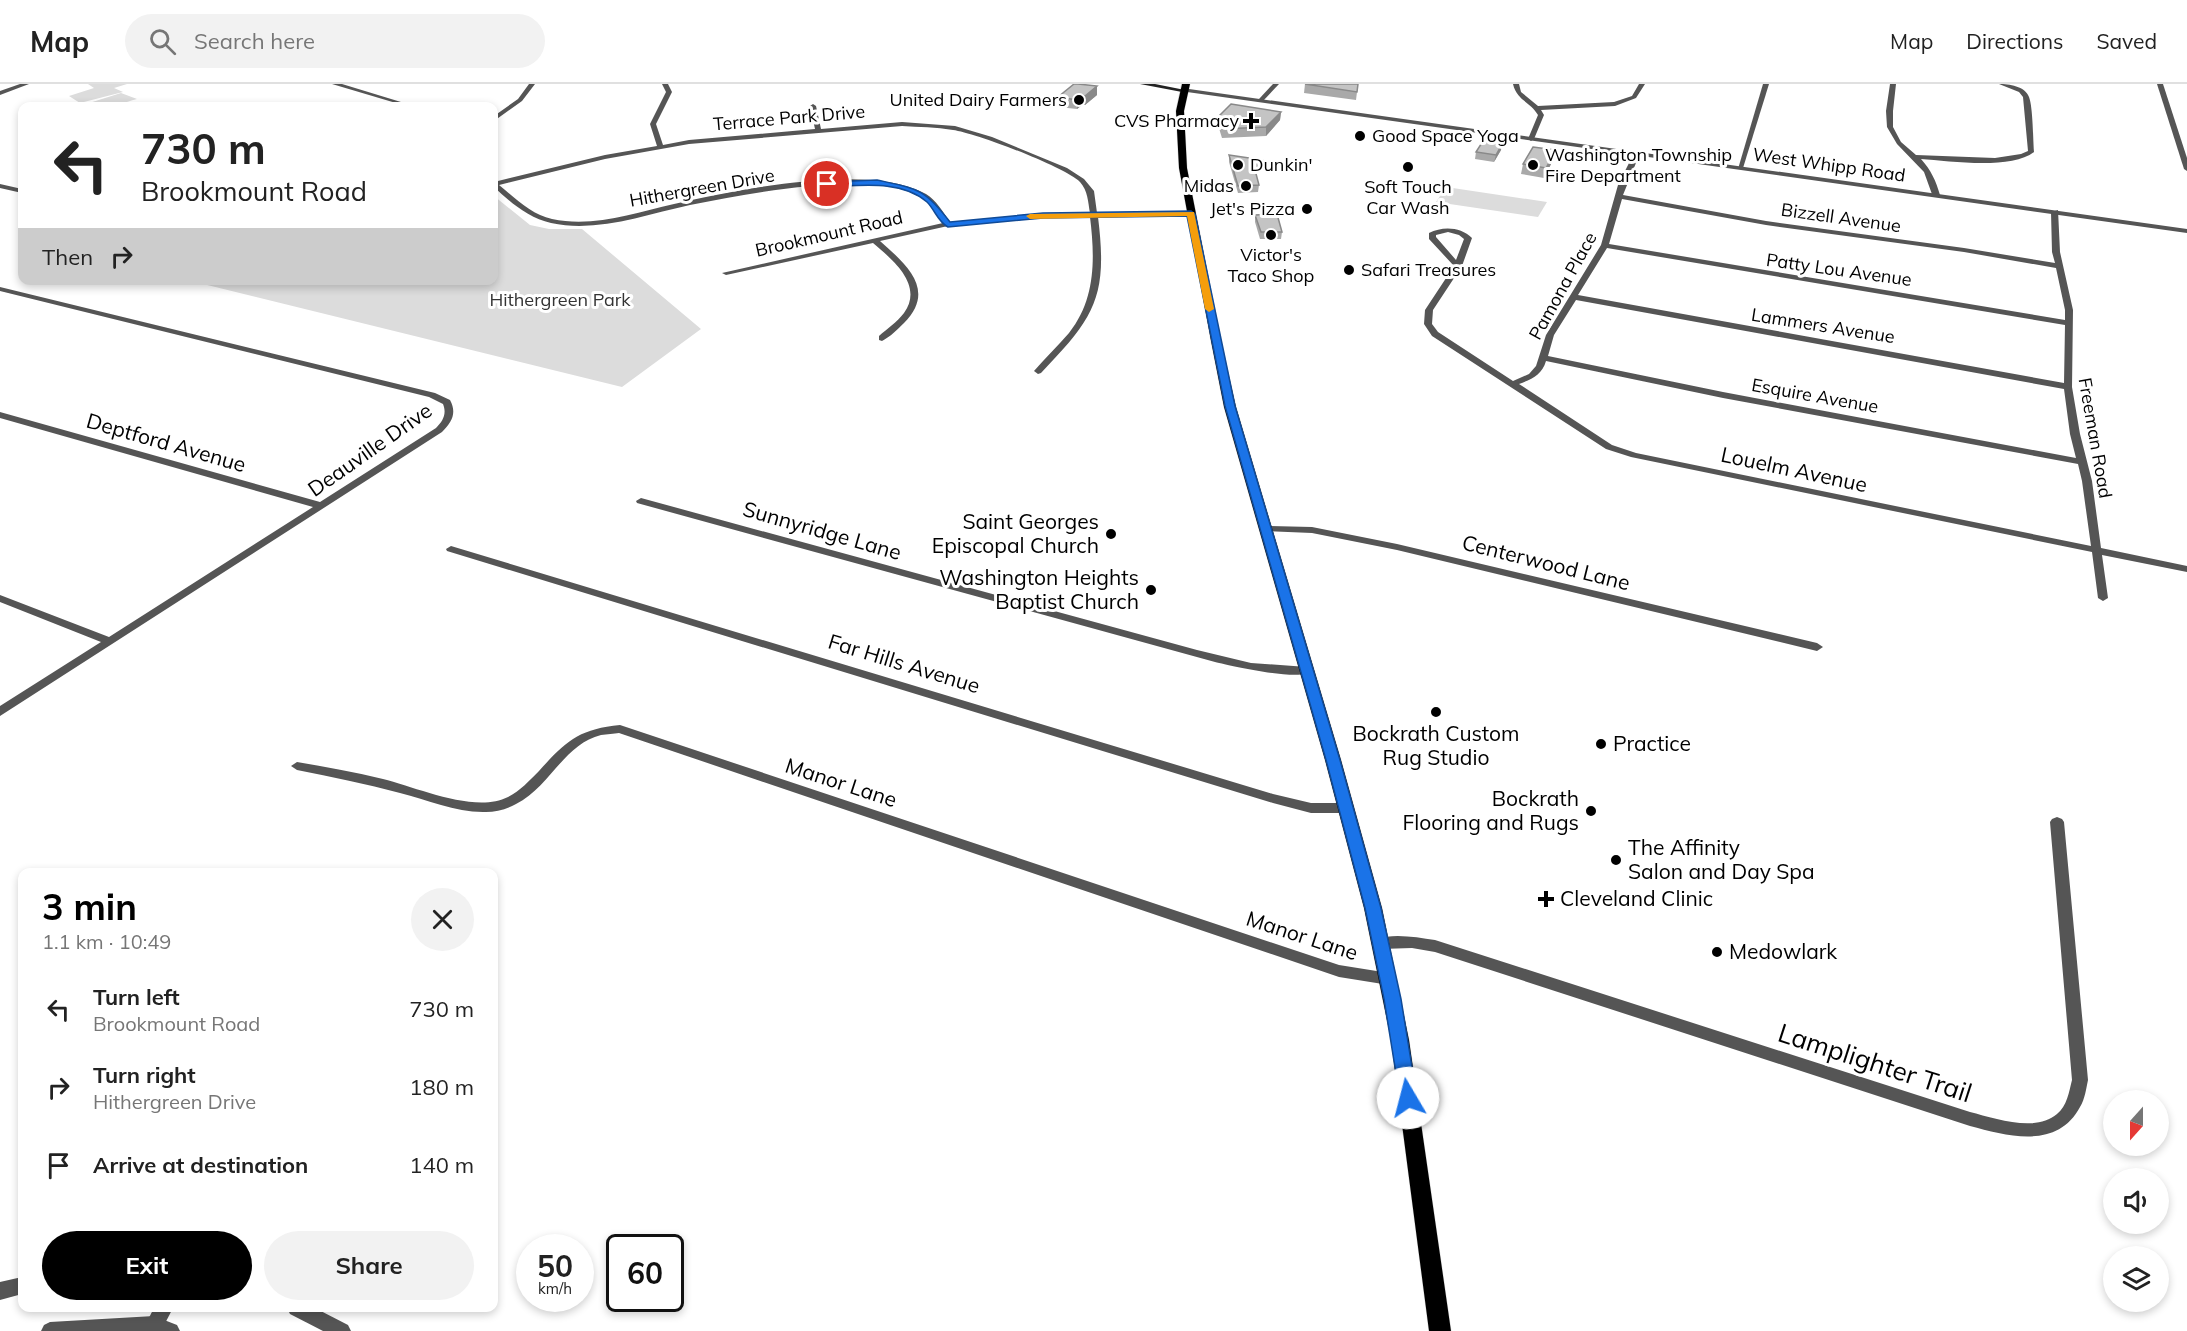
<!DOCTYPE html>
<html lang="en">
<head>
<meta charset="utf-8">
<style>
	:root { --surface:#fff; --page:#f2f2f2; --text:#222; --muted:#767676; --line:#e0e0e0; --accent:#000 }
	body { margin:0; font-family:Mulish,sans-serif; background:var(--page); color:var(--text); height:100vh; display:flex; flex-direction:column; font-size:22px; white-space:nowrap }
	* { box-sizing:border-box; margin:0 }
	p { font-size:20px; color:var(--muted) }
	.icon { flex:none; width:33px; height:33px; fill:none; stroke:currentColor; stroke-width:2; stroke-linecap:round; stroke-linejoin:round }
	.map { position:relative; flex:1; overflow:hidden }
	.details { position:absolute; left:18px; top:784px; width:480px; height:444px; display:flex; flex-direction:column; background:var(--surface); border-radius:12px; box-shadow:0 3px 9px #0003 }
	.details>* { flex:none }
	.guide { position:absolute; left:18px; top:18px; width:480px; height:183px; border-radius:12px; box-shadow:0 3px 9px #0003; background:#fff; color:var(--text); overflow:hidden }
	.needle { width:39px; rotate:201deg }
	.fabs { position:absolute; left:2103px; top:1006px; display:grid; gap:12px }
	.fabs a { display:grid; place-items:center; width:66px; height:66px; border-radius:50%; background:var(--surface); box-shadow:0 3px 9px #0003; font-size:30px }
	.speed { position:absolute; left:516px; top:1150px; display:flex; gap:12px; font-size:30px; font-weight:700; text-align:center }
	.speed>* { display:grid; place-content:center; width:78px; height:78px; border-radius:50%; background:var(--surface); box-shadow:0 3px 9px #0003; line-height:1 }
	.speed small { font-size:15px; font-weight:400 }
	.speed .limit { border:3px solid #111; border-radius:9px; background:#fff; color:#111 }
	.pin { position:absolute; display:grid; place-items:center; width:51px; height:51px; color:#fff; margin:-26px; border:3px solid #fff; border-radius:50%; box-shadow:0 2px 6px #0007 }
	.me { position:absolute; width:66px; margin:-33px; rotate:352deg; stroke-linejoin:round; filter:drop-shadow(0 0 4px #0008) }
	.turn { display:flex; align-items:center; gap:21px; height:126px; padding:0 24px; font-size:27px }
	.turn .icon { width:78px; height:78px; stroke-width:2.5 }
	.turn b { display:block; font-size:42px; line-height:51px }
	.then { display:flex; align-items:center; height:57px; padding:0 24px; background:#0003; gap:12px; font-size:22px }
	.round { display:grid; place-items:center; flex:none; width:63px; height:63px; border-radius:32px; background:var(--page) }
	.headline { display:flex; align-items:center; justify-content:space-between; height:102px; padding:0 24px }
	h1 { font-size:36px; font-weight:700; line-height:45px; color:var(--accent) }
	.cta { display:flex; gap:12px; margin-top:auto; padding:12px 24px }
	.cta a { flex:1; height:69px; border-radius:36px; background:var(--accent); color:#fff; font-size:24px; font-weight:700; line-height:69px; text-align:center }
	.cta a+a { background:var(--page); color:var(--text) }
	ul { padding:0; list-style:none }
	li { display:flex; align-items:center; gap:18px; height:78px; padding:0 24px }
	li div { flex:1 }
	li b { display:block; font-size:22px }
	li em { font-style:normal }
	header { display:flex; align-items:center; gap:36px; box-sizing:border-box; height:84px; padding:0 30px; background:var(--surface); border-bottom:2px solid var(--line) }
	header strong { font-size:28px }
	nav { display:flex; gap:33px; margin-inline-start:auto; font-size:21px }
	.search { width:420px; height:54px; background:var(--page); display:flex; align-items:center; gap:15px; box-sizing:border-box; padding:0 21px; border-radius:33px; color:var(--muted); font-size:22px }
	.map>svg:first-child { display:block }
	.green { fill:#dcdcdc }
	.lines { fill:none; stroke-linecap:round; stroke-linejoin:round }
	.primary-casing { stroke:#dbdbdb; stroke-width:1 }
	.minor { fill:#555; fill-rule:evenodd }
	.tertiary { fill:#555; fill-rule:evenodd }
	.secondary { fill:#222; fill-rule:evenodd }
	.primary { fill:#000; fill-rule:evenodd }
	.wall { fill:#a9a9a9 }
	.shaded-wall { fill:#898989 }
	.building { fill:#c4c4c4; stroke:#898989; stroke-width:1.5 }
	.route { fill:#1a73e8; stroke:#114b97; stroke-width:1.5 }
	.slow { fill:#f59e0b }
	.poi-dot { fill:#000; stroke:#fff; stroke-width:2 }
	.labels { text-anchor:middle; stroke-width:6; stroke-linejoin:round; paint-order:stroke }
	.far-poi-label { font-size:18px; fill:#000; stroke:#fff; text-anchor:end }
	.far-street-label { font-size:18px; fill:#000; stroke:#fff }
	.far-park-label { font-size:18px; fill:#333; stroke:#fff }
	.street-label { font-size:21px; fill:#000; stroke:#fff }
	.poi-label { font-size:21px; fill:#000; stroke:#fff; text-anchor:start }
	.near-street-label { font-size:26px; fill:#000; stroke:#fff }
</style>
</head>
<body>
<header>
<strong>Map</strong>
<div class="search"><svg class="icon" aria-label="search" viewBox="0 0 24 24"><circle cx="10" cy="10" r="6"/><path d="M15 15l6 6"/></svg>Search here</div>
<nav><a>Map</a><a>Directions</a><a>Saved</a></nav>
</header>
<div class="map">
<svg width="2187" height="1247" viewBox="0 0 2187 1247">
	<rect width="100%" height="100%" fill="#fff"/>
	<g class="green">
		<path d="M88 0H127L114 4 123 8 80 19 69 12 94 4Z"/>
		<path d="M121 9 137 15C119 20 104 26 86 20Z"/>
		<path d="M1446 103 1547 118 1538 133 1436 118Z"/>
		<path d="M494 112 530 141 549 145H582L701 245 622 303 191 197 494 196Z"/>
	</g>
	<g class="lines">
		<defs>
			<path id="primary" d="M1182 0H1190L1184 27 1187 84 1221 257 1236 323 1341 676 1382 824 1409 956 1451 1247H1429L1391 956 1364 824 1325 676 1224 323 1211 257 1179 84 1176 27Z"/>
		</defs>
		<use href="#primary" class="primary-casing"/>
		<g class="minor">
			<path d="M332 0H342L414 22H406Z"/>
			<path d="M529 0H535L522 17 494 37V32L518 15Z"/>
			<path d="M662 0H668L672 8 656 40 663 61 689 56 815 45 810 22 813 20 816 22 821 45 902 38 955 42 992 53 1067 84 1084 95 1094 107 1097 129 1191 128 1195 130 1191 132 1098 133C1108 213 1095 233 1041 289L1038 290 1034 287C1045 274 1058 262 1069 249 1096 215 1095 174 1090 133H1057L948 142 880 157C906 180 937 206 904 239 898 245 890 253 882 257L879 256V252C887 245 897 238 904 229 924 201 893 176 873 159L726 191 722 189 943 139C937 131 931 120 923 115 904 102 879 101 857 100 801 100 744 110 690 121 644 131 597 149 551 139 528 134 510 118 494 103V98L605 71 657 62 650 40 666 8ZM902 42C919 43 936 43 953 46 976 49 1065 83 1080 98 1088 107 1088 118 1090 129H1057L950 138C943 128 936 116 926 110 868 78 737 106 674 120 634 129 593 144 552 135 532 131 515 114 499 101L605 75 689 60Z"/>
			<path d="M1273 0H1279L1263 17H1259V15Z"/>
			<path d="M1513 0H1519L1521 8 1538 22 1614 18 1632 12 1639 0H1645L1636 14 1615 22 1541 26 1544 31 1534 55 1531 57 1528 55 1538 31C1530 17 1517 17 1513 0Z"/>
			<path d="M1763 0H1769L1743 84 1738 85Z"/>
			<path d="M1890 0H1896L1893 27V43L1901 58 1916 71 1995 74 2021 70 2028 67 2023 13 2019 8 1999 0C2009 0 2025 2 2029 13 2033 23 2033 56 2034 68 2011 86 1950 77 1921 75 1931 86 1936 97 1940 111L1933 113 1924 88 1897 60 1887 43 1886 27Z"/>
			<path d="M2157 0H2163L2187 74V87L2184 85Z"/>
			<path d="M1637 67 1640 69 1623 111 1766 137 1964 164 2055 179 2052 168 2051 128 2058 126 2060 168 2073 226 2072 303 2080 350 2092 397 2101 464 2187 482V488L2102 471 2108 514 2103 517 2098 514 2092 468 1631 373 1606 365 1432 252 1424 240 1425 226 1454 182 1429 155V149C1443 142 1461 143 1472 154L1462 182 1433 226 1432 240 1438 248 1513 297 1529 290 1536 282 1546 251 1601 161 1618 101 1634 69ZM1622 115 1766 141 1964 168 2056 184 2065 226V236L1609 160ZM1448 148 1459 151 1464 155 1456 176 1436 153V151ZM1607 164 2065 241 2064 299 1578 211ZM1576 216 2064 305 2070 350 2076 374 1723 308 1548 272 1554 251ZM1546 277 1723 314 2078 380 2082 397 2091 462 1636 369 1612 361 1519 300C1532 295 1542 291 1546 277Z"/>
			<path d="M0 100 22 105V109L0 104Z"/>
			<path d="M0 203 435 309 450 316C457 329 452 338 442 348L0 632V622L101 558 0 518V511L109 553 313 423 0 334V328L320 418 436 344C443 337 447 330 443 320L429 313 0 207Z"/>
			<path d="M641 414 1197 566 1251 579 1307 583 1313 587C1301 598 1232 582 1215 578L637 419 636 417Z"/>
			<path d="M1265 442 1312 443 1397 460 1817 559 1823 563 1817 567 1397 466 1312 449 1261 447 1260 445 1261 443Z"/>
			<path d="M451 462 1273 710 1311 719H1347L1352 721 1353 724 1352 727 1347 729H1311L1273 719 447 467 446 465Z"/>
			<path d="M620 641 1339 881 1389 889 1394 891 1396 895 1394 899 1389 901 1339 893 619 649C614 650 607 650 601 651 564 660 549 704 516 720 507 725 496 728 486 728 457 729 428 716 400 709 366 700 332 693 297 686L291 682 297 678C326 683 354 688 383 695 416 703 475 730 508 713 520 707 530 696 539 687 566 657 579 645 620 641Z"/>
			<path d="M2057 733 2062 735 2064 738 2088 996C2086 1005 2085 1015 2080 1023 2057 1066 2008 1052 1970 1042L1435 868 1412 864 1381 865 1376 863 1374 859 1376 855C1394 849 1416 853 1435 856L1970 1028C1994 1034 2035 1049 2057 1030 2067 1022 2069 1008 2072 996L2050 738 2052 735Z"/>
			<path d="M154 1224H173L161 1247H142Z"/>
		</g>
		<g class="tertiary">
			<path d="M20 0H29L0 11V7Z"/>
			<path d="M1182 4 2187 145V149L1180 7Z"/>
			<path d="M22 1193V1210L0 1216V1198Z"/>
			<path d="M287 1224H315L348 1241 351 1247H323L290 1230Z"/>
			<path d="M154 1232 177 1241 180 1247H41L44 1241 50 1238Z"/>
		</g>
		<path class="secondary" d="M1140 0H1155L1185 6 1182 8Z"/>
		<use href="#primary" class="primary"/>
	</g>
	<g class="wall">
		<path d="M1305 0H1358L1356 16 1304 9Z"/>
		<path d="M1097 2V11L1085 21H1082L1077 25 1058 23V13Z"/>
		<path d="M1281 28 1280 36 1266 52 1222 54 1218 41 1219 32Z"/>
		<path d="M1501 66 1494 78 1475 75 1476 68Z"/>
		<path d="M1556 66 1553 76 1544 94 1521 90 1523 80Z"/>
		<path d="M1229 71 1262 83 1256 90 1259 101 1258 108 1238 109 1229 78Z"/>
		<path d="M1255 131 1282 148 1281 155H1260L1255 138Z"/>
	</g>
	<g class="shaded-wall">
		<path d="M1097 2V11L1085 21V12Z"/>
		<path d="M1082 11V21L1077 25V16Z"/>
		<path d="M1281 28 1280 36 1266 52V43Z"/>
		<path d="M1502 60 1501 66 1494 78 1496 71Z"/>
		<path d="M1556 66 1553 76 1544 94 1546 84Z"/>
		<path d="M1263 76 1262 83 1254 92 1255 86Z"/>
	</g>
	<g class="building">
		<path d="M1074 0H1078L1097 2 1085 12 1082 11 1077 16 1058 13Z"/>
		<path d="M1305 0H1358L1357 8Z"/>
		<path d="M1231 20 1281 28 1266 43 1222 45 1219 32Z"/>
		<path d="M1483 57 1502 60 1496 71 1476 68Z"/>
		<path d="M1533 63 1556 66 1546 84 1523 80Z"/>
		<path d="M1229 71 1263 76 1255 86 1259 101 1238 102Z"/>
		<path d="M1277 130 1282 148H1261L1255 131Z"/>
	</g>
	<path class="route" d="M877 96C918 105 924 104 950 138L1043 129 1191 127 1195 130 1235 322 1340 676 1381 824 1401 915 1417 1014 1415 1019 1408 1022 1402 1019 1400 1014 1384 915 1365 824 1326 676 1225 322 1187 132 1043 134 948 143C938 138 935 126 927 118 901 95 858 102 827 103L823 100 827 98Z"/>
	<path class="slow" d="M1194 128 1214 225 1209 228 1205 225 1187 132 1030 135 1026 132 1030 130Z"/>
	<g class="poi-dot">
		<circle cx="1079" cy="16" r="6"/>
		<path d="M1248 28h6v6h6v6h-6v6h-6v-6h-6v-6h6z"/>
		<circle cx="1360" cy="52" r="6"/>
		<circle cx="1238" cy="81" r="6"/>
		<circle cx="1533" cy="81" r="6"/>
		<circle cx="1408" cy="83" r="6"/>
		<circle cx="1246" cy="102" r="6"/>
		<circle cx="1307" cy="125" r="6"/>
		<circle cx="1271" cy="151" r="6"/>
		<circle cx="1349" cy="186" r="6"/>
		<circle cx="1111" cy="450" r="6"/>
		<circle cx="1151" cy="506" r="6"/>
		<circle cx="1436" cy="628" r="6"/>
		<circle cx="1601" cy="660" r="6"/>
		<circle cx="1591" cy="727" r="6"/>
		<circle cx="1616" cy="776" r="6"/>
		<path d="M1543 806h6v6h6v6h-6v6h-6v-6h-6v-6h6z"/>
		<circle cx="1717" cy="868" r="6"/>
	</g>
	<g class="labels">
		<g class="far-poi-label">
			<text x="1067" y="22">United Dairy Farmers</text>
			<text x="1239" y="43">CVS Pharmacy</text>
			<text x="1372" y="58" text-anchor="start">Good Space Yoga</text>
			<text x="1545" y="77" text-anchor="start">Washington Township<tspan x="1545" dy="21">Fire Department</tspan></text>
			<text x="1250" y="87" text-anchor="start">Dunkin'</text>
			<text x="1234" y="108">Midas</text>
			<text x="1408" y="109" text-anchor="middle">Soft Touch<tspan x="1408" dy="21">Car Wash</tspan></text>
			<text x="1295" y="131">Jet's Pizza</text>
			<text x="1271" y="177" text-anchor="middle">Victor's<tspan x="1271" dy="21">Taco Shop</tspan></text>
			<text x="1361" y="192" text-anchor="start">Safari Treasures</text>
		</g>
		<g class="far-street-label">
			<text transform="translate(789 34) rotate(-5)" y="6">Terrace Park Drive</text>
			<text transform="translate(1829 81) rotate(8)" y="6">West Whipp Road</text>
			<text transform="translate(702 104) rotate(-10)" y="6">Hithergreen Drive</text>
			<text transform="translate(1841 134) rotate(8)" y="6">Bizzell Avenue</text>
			<text transform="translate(829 150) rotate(-13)" y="6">Brookmount Road</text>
			<text transform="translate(1839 186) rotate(8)" y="6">Patty Lou Avenue</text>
			<text transform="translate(1563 202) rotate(-61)" y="6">Pamona Place</text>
			<text transform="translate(1823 242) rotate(9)" y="6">Lammers Avenue</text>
			<text transform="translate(1815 312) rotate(10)" y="6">Esquire Avenue</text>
			<text transform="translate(2095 354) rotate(80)" y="6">Freeman Road</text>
		</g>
		<g class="far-park-label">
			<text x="560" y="222">Hithergreen Park</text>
		</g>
		<g class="street-label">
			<text transform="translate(166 359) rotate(16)" y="7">Deptford Avenue</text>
			<text transform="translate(370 366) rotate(-35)" y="7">Deauville Drive</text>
			<text transform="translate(1794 386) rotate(12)" y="7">Louelm Avenue</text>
			<text transform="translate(822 447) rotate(16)" y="7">Sunnyridge Lane</text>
			<text transform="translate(1546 479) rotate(14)" y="7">Centerwood Lane</text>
			<text transform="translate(904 580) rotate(17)" y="7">Far Hills Avenue</text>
			<text transform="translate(841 699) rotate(18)" y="7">Manor Lane</text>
			<text transform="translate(1302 852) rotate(18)" y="7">Manor Lane</text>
		</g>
		<g class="poi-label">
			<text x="1099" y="445" text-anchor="end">Saint Georges<tspan x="1099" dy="24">Episcopal Church</tspan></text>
			<text x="1139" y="501" text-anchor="end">Washington Heights<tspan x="1139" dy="24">Baptist Church</tspan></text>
			<text x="1436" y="657" text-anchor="middle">Bockrath Custom<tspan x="1436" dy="24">Rug Studio</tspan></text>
			<text x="1613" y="667">Practice</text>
			<text x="1579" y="722" text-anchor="end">Bockrath<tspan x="1579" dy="24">Flooring and Rugs</tspan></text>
			<text x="1628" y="771">The Affinity<tspan x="1628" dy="24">Salon and Day Spa</tspan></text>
			<text x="1560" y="822">Cleveland Clinic</text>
			<text x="1729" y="875">Medowlark</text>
		</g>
		<g class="near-street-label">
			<text transform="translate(1875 979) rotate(18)" y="9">Lamplighter Trail</text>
		</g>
	</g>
</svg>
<div class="fabs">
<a><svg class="needle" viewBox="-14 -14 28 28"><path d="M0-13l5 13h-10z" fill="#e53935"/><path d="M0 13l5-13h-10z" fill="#767676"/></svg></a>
<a><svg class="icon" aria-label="sound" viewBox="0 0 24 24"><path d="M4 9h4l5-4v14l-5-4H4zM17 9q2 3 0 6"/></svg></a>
<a><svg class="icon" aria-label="layers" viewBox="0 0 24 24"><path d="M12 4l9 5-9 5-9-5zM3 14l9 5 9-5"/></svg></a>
</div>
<div class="speed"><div>50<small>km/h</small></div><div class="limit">60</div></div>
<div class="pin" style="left:827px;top:100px;background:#d93025"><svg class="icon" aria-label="arrive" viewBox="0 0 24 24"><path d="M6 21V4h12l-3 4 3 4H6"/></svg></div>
<svg class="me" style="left:1408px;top:1014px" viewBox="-20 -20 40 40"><circle r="19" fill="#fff"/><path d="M0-13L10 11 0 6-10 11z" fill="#1a73e8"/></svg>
<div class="guide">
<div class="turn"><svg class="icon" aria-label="left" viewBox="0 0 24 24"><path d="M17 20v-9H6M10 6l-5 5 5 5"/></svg><div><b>730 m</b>Brookmount Road</div></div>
<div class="then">Then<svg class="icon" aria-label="right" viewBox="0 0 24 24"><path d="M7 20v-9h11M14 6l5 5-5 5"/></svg></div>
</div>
<section class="details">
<div class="headline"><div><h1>3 min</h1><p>1.1 km · 10:49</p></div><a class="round"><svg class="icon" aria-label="close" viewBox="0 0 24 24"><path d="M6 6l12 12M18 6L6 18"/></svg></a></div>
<ul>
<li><svg class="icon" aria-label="left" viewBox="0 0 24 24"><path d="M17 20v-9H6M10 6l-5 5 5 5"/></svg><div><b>Turn left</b><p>Brookmount Road</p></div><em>730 m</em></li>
<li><svg class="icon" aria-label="right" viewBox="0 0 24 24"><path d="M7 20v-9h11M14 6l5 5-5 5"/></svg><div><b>Turn right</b><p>Hithergreen Drive</p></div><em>180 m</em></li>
<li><svg class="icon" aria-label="arrive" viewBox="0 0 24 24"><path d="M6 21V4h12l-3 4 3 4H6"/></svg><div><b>Arrive at destination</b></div><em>140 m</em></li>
</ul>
<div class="cta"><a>Exit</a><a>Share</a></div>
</section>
</div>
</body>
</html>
